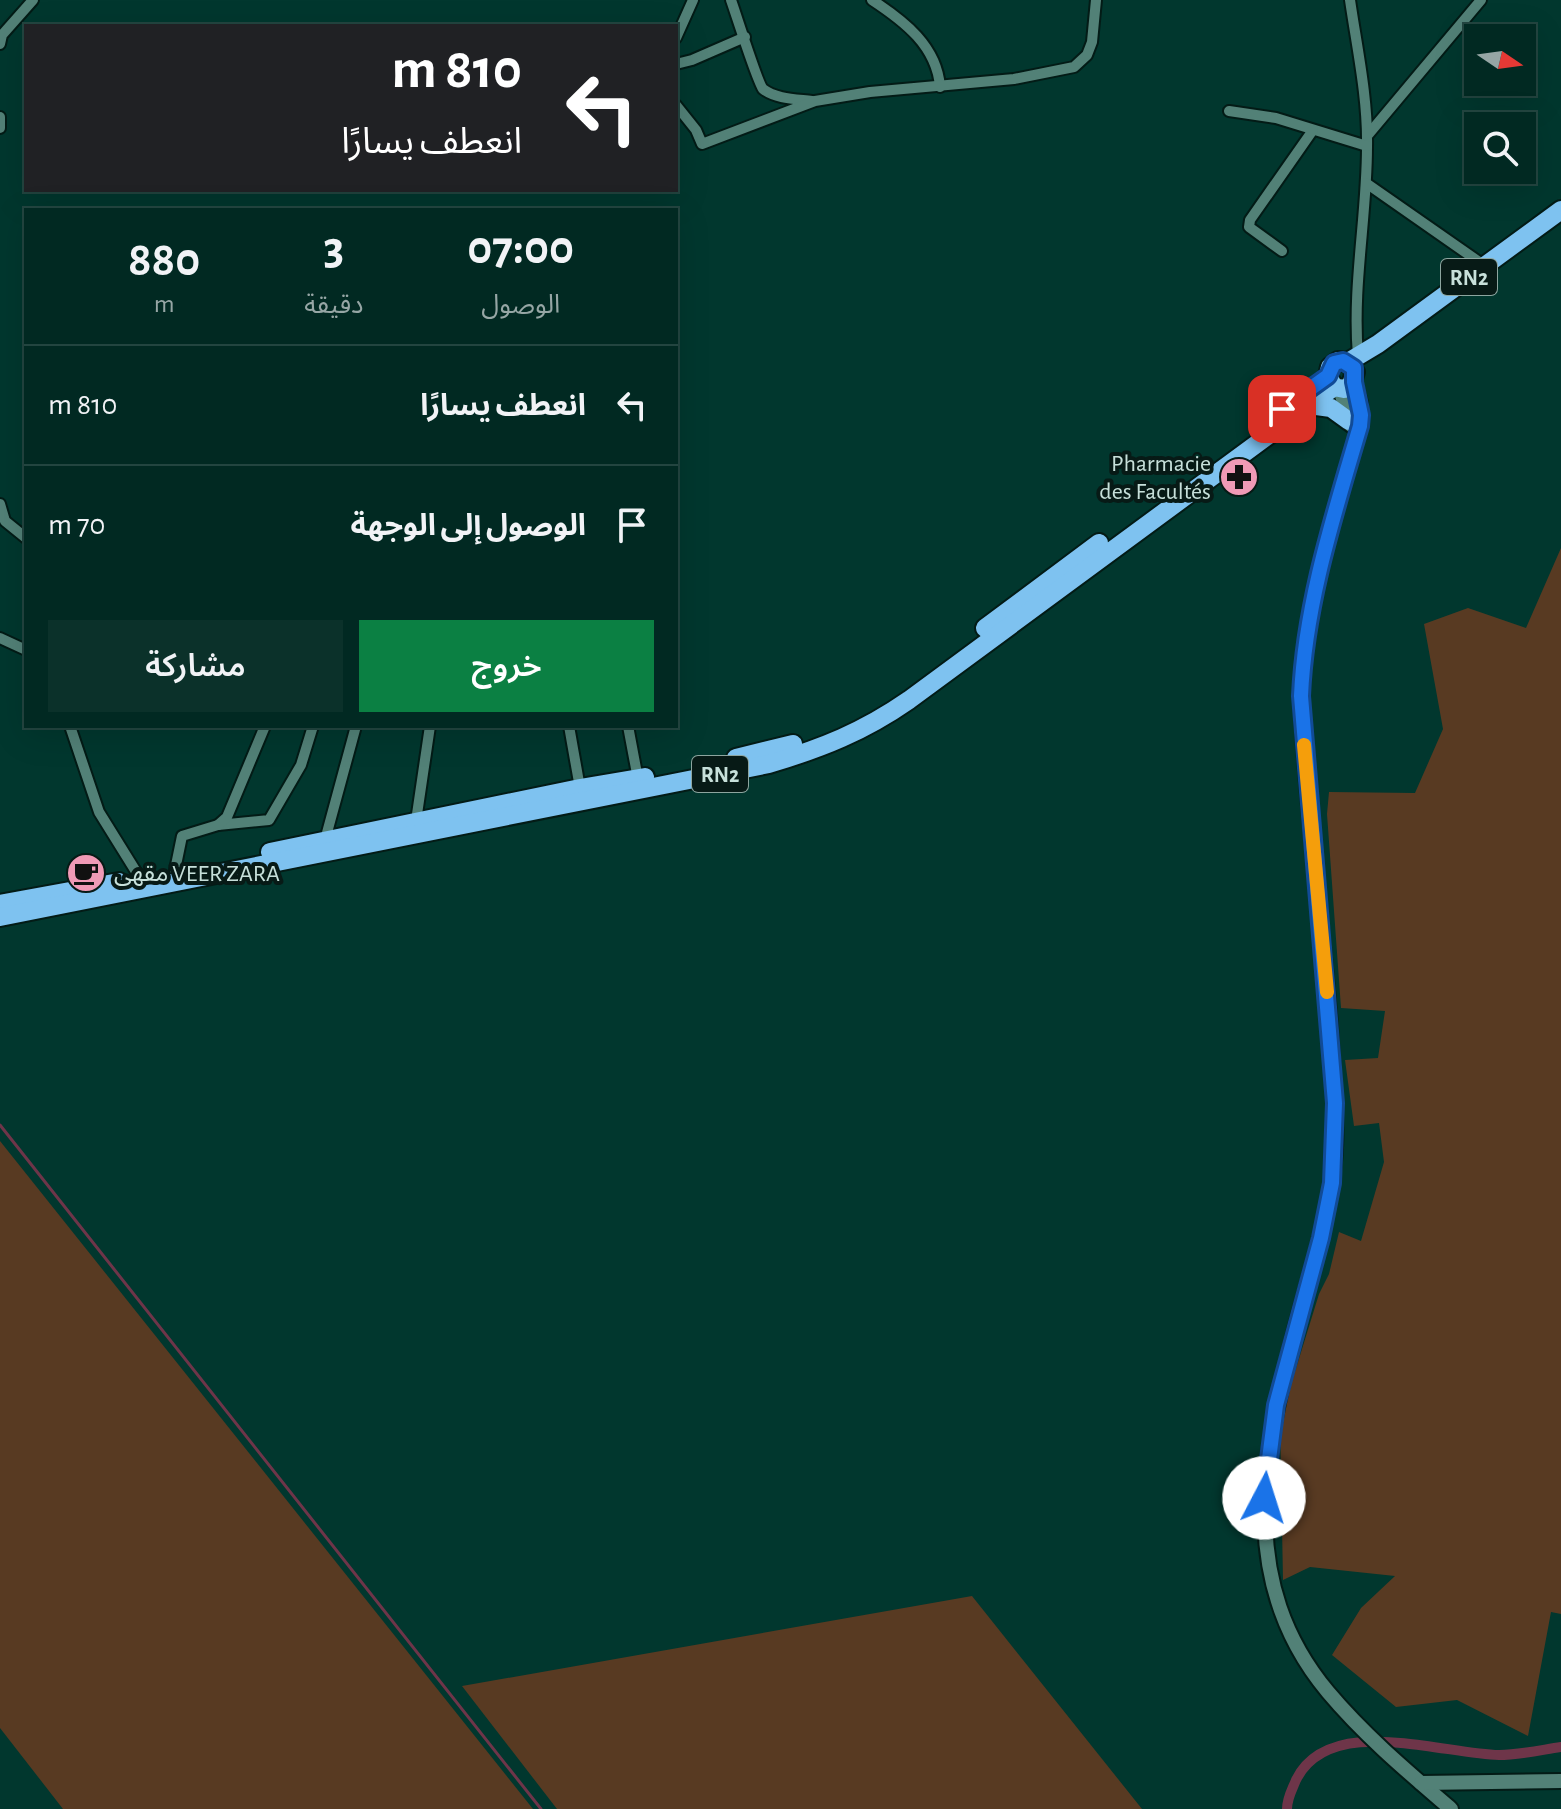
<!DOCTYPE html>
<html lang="ar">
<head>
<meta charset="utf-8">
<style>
	:root { --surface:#012922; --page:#0b312a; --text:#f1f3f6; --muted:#96a6a5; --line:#234540; --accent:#0b8043 }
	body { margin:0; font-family:"Alegreya Sans","Noto Sans Arabic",sans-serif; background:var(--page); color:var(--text); direction:rtl; height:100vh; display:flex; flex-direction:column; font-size:30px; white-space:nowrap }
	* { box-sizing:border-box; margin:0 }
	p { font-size:26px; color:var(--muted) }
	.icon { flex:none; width:44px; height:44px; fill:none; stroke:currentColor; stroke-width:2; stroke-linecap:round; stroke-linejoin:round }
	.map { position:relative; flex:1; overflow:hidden; direction:ltr }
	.panel { position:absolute; left:24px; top:208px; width:654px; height:520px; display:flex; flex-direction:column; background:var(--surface); border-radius:0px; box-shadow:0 8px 32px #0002,0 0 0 2px var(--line); direction:rtl }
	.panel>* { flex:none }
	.top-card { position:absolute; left:24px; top:24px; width:654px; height:168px; border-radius:0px; box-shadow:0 8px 32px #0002,0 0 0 2px var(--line); direction:rtl; background:#202124; color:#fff; overflow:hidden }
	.needle { width:52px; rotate:103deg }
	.buttons { position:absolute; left:1464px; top:24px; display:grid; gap:16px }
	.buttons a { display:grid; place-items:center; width:72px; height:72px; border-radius:0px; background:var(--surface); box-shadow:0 8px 32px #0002,0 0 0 2px var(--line); font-size:40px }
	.pin { position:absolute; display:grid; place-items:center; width:68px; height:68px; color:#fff; margin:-34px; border-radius:16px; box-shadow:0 4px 12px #0006 }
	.me { position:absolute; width:88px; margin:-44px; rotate:5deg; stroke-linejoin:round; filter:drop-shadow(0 0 6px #0008) }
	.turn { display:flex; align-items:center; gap:28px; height:168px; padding:0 24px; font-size:36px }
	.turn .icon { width:104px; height:104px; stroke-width:2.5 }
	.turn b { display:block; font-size:56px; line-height:68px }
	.eta { display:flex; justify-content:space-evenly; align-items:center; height:136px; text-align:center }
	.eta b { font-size:48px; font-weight:600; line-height:56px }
	.cta { display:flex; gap:16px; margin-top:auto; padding:16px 24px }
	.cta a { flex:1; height:92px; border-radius:0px; background:var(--accent); color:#fff; font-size:32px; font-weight:600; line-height:92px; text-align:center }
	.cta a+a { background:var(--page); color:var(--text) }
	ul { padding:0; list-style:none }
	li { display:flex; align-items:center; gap:24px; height:120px; padding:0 24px; border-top:2px solid var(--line) }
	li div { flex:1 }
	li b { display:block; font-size:30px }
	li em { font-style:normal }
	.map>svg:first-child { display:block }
	.green { fill:#583a22 }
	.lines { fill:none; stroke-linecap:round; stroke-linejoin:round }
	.stream { stroke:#6e3549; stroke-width:3 }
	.canal { stroke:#6e3549; stroke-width:10 }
	.street-casing { stroke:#031b16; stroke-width:14 }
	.secondary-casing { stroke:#031b16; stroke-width:18 }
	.highway-casing { stroke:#031b16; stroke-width:22 }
	.street { stroke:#528177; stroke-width:10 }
	.secondary { stroke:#528177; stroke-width:14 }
	.highway { stroke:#7ec2f0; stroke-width:18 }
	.route-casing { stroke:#114b97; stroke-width:20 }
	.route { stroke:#1a73e8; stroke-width:14 }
	.slow { stroke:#f59e0b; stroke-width:14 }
	.labels { text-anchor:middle; stroke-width:8; stroke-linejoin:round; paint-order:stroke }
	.shield { fill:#071a16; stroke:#8da59f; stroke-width:2 }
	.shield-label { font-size:22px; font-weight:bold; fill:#c7e0da }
	.poi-label { font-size:24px; fill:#c7e0da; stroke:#071a16; text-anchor:end }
</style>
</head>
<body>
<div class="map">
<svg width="1561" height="1809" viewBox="0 0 1561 1809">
	<rect width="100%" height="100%" fill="#01372e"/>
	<g class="green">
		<path d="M1561 548V1614L1551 1612 1528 1736 1457 1700 1396 1707 1332 1655 1361 1608 1395 1576 1310 1567 1283 1580 1280 1420 1319 1294 1329 1274 1339 1232 1361 1241 1384 1162 1379 1123 1354 1126 1345 1060 1378 1058 1385 1011 1341 1008 1327 814 1329 792 1415 793 1443 729 1424 624 1468 608 1526 628Z"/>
		<path d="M0 1141 533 1809H63L0 1728Z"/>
		<path d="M972 1596 1142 1809H557L462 1686Z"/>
	</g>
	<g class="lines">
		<path class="stream" d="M0 1125 541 1809"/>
		<path class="canal" d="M1287 1809C1287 1798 1292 1790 1296 1780 1329 1713 1442 1754 1499 1755 1519 1755 1541 1750 1561 1747"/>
		<defs>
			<g id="street">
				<path d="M731 0C736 14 758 84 763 89 776 99 796 99 812 101"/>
				<path d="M872 0C904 21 937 46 940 87"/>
				<path d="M1350 0C1357 48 1368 98 1367 147 1367 217 1352 286 1358 356"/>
				<path d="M676 38 693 0"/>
				<path d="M0 44 2 35 33 0"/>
				<path d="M676 64 692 60 745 37"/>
				<path d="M676 105 696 130 702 144 815 101 870 92 1014 79 1074 67 1087 55 1092 42 1096 0"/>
				<path d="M1229 111 1276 118 1367 146"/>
				<path d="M0 117V128"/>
				<path d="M1367 136 1481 0"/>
				<path d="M1366 183 1485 266"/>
				<path d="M1282 251 1249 227 1250 220 1313 130"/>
				<path d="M0 504 5 521 26 538"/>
				<path d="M0 638 26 650"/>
				<path d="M70 726 99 812 140 878"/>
				<path d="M569 726 580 788"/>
				<path d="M628 726 638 779"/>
				<path d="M416 821 430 726"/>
				<path d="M218 825 269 820 301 765 313 726"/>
				<path d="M325 840 356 726"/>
				<path d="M175 870 182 836 218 825 227 817 265 726"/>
			</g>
			<g id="secondary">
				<path d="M1354 382 1360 403V426C1334 515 1305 603 1301 696 1306 807 1322 917 1330 1027 1332 1067 1337 1107 1335 1148 1332 1211 1311 1270 1295 1330 1263 1457 1236 1582 1328 1692 1365 1736 1408 1772 1451 1809"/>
				<path d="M1340 389 1351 425"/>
				<path d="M1421 1783 1561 1781"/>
			</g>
			<g id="highway">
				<path d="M1348 362 1378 344 1561 210"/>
				<path d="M1309 405 1331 408 1349 421"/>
				<path d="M985 628 1099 543"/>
				<path d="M736 758 793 744"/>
				<path d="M270 852 580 788 645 777"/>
				<path d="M0 904 119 882"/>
				<path d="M0 917 769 764C822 748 863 732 909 700L1334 387 1344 389 1351 385 1355 372 1348 362 1338 361 1330 367 1328 376 1334 387"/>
			</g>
		</defs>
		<use href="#street" class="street-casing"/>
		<use href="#secondary" class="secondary-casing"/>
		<use href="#highway" class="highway-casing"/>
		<use href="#street" class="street"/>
		<use href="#secondary" class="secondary"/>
		<use href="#highway" class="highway"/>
	</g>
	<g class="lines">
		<defs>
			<path id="route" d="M1264 1498 1276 1405 1321 1238 1332 1183 1335 1103 1301 696C1305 604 1334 515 1360 426L1361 415 1354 382V368L1343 361 1334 363 1328 376 1282 409"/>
		</defs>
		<use href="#route" class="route-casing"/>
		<use href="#route" class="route"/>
		<path class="slow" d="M1304 745 1327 992"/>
	</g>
	<defs>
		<symbol id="pharmacy-disc" viewBox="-11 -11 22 22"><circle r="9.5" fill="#f09ab6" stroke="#071a16"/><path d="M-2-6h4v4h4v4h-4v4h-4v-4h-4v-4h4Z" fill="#111"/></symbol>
		<symbol id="cafe-disc" viewBox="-11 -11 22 22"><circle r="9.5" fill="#f09ab6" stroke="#071a16"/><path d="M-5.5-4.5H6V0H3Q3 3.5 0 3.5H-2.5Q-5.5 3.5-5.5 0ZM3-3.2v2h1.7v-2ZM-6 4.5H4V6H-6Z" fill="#111"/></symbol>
	</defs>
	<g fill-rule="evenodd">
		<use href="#pharmacy-disc" x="1217" y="455" width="44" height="44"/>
		<use href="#cafe-disc" x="64" y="851" width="44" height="44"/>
	</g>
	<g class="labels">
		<g class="shield">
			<rect x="1441" y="259" width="56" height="36" rx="6"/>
			<rect x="692" y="756" width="56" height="36" rx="6"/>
		</g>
		<g class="shield-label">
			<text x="1469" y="285">RN2</text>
			<text x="720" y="782">RN2</text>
		</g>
		<g class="poi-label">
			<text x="1211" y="471">Pharmacie<tspan x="1211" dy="28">des Facultés</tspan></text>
			<text x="114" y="881" text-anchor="start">مقهى VEER ZARA</text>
		</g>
	</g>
</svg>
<div class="buttons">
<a><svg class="needle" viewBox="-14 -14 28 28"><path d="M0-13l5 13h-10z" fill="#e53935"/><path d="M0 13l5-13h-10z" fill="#96a6a5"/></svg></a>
<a><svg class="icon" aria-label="search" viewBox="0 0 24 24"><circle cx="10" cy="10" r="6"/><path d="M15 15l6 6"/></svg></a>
</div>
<div class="pin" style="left:1282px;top:409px;background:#d93025"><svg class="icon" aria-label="arrive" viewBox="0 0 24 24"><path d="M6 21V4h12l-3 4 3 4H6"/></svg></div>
<svg class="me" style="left:1264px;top:1498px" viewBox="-20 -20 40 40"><circle r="19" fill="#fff"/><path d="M0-13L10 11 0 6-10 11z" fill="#1a73e8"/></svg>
<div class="top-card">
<div class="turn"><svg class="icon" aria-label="left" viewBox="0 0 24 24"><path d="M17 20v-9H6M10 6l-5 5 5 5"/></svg><div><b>810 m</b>انعطف يسارًا</div></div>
</div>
<section class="panel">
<div class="eta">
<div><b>07:00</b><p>الوصول</p></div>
<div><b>3</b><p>دقيقة</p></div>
<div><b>880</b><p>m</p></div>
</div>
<ul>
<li><svg class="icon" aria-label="left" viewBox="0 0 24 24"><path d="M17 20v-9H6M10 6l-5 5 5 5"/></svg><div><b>انعطف يسارًا</b></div><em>810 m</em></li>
<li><svg class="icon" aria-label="arrive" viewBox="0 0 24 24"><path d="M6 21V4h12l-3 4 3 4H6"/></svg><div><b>الوصول إلى الوجهة</b></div><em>70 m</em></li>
</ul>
<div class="cta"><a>خروج</a><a>مشاركة</a></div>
</section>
</div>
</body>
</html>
